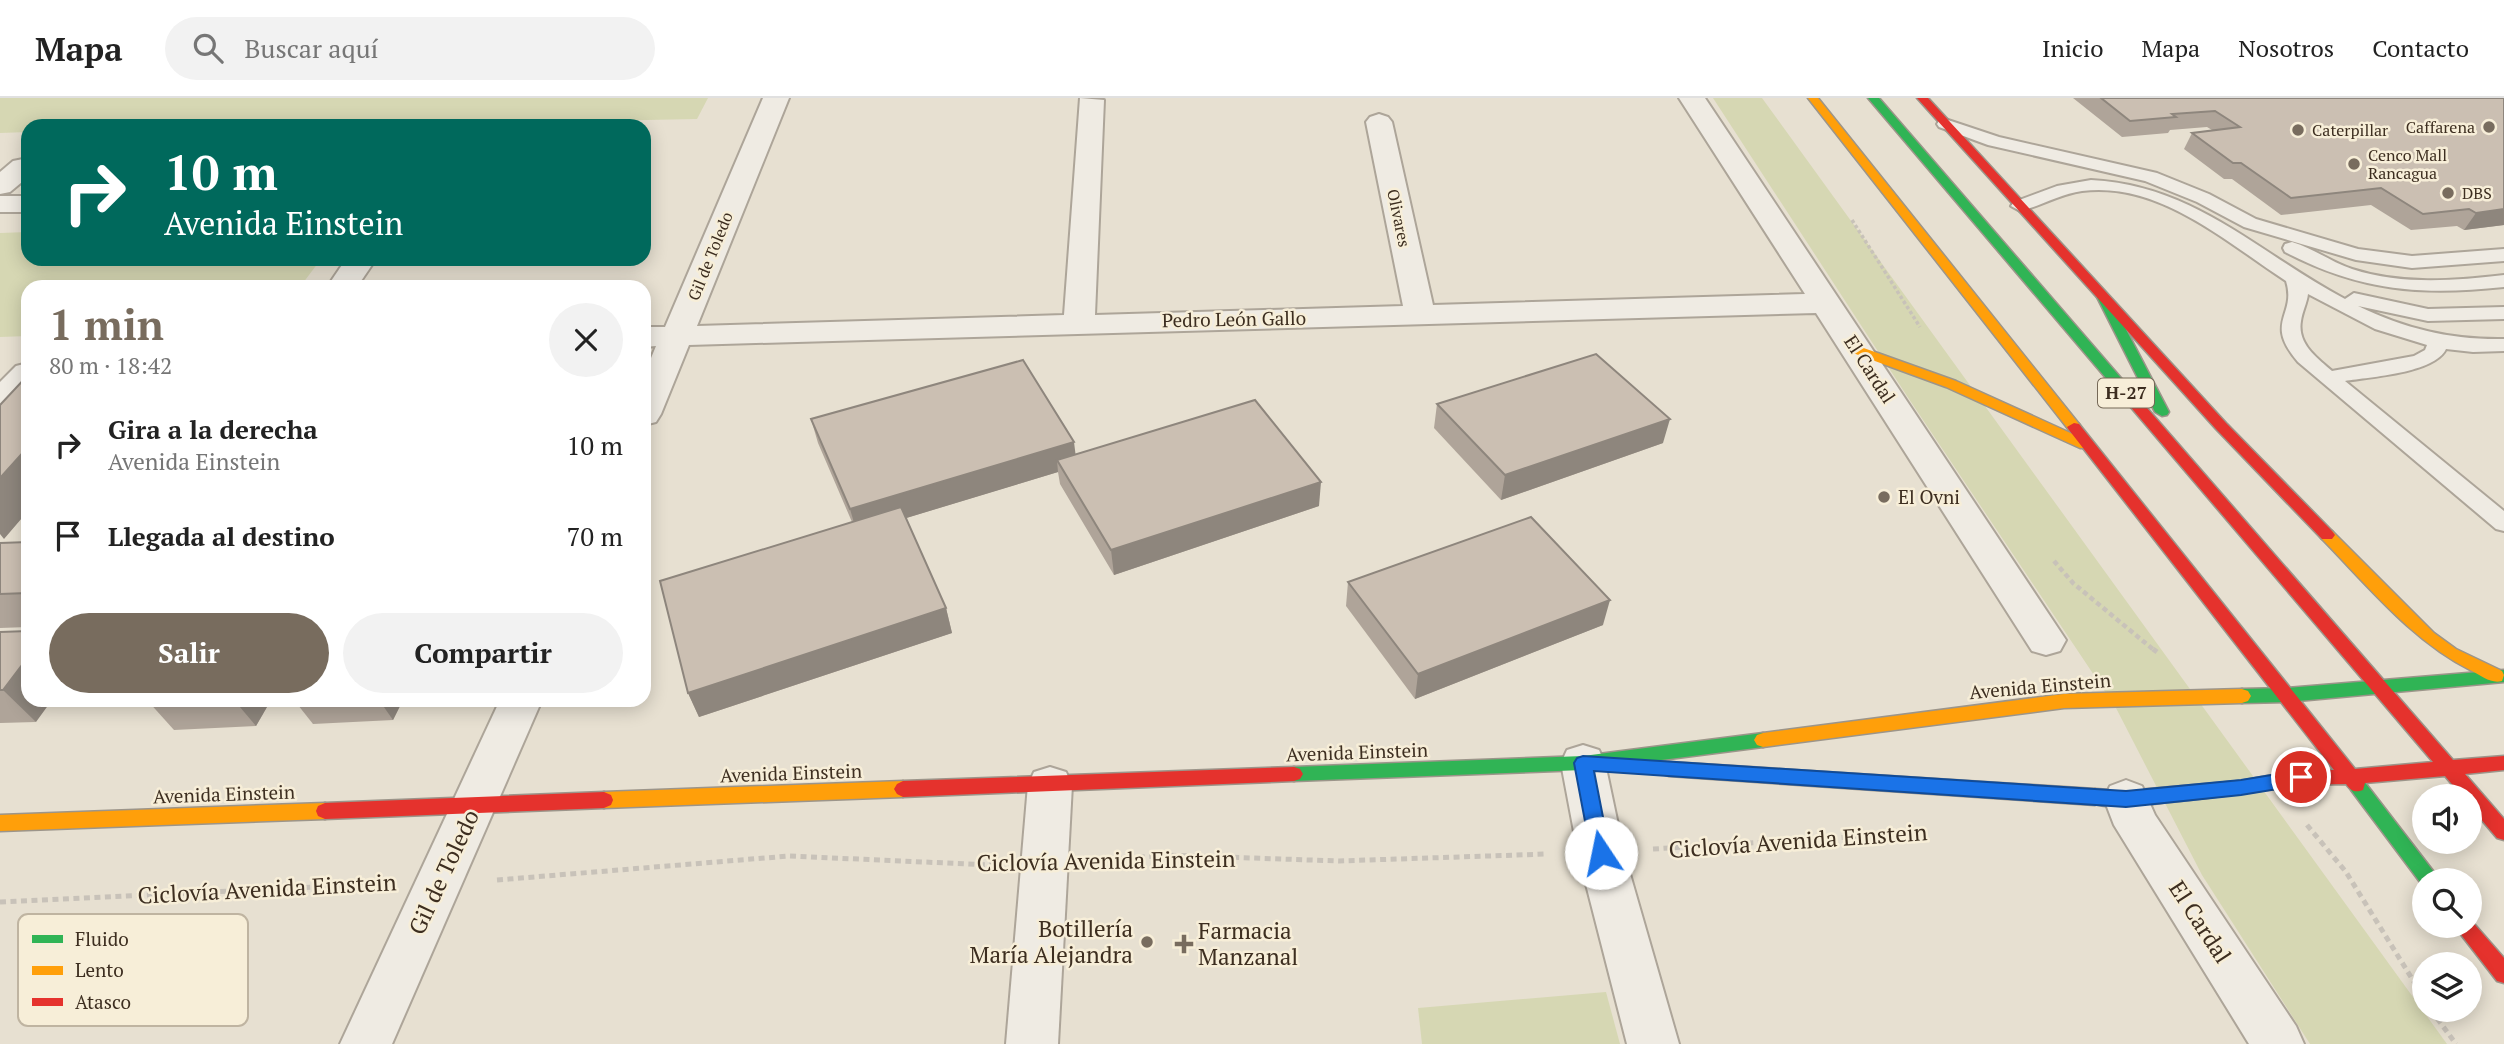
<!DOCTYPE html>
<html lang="es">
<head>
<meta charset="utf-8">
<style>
	:root { --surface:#fff; --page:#f2f2f2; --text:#222; --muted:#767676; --line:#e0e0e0; --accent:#786c5e }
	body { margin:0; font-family:"PT Serif",serif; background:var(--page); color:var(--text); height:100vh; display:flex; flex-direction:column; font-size:26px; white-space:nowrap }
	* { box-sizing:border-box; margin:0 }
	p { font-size:23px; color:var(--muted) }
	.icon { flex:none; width:38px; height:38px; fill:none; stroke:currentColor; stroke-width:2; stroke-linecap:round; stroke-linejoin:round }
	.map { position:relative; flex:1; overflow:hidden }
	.details { position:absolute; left:21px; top:182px; width:630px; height:427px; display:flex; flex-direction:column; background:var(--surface); border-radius:21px; box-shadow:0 4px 18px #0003 }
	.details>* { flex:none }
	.top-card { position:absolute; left:21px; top:21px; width:630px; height:147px; border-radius:21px; box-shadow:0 4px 18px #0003; background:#00695c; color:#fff; overflow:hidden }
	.controls { position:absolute; left:2412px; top:686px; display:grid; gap:14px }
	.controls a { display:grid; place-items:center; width:70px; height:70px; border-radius:50%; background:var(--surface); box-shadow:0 4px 18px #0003; font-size:35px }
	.pin { position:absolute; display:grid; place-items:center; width:60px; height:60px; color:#fff; margin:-30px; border:4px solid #fff; border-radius:50%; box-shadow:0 2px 7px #0007 }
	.me { position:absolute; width:77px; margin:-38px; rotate:349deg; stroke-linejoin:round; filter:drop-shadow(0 0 5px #0008) }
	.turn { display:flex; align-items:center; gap:24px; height:147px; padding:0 28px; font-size:32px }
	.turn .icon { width:91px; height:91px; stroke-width:2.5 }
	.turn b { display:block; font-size:49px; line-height:60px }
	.round { display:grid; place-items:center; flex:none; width:74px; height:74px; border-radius:37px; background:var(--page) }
	.overview { display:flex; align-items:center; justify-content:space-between; height:119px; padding:0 28px }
	h1 { font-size:42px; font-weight:700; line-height:52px; color:var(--accent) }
	.primary-button { display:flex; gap:14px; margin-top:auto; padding:14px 28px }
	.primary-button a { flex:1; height:80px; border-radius:42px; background:var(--accent); color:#fff; font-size:28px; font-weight:700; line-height:80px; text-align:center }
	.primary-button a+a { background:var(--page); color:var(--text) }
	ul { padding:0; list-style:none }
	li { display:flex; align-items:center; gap:21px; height:91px; padding:0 28px }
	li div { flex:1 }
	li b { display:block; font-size:26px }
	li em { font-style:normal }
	header { display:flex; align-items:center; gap:42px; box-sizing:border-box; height:98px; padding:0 35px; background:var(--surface); border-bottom:2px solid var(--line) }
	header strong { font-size:33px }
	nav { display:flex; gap:38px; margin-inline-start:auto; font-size:24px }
	.search { width:490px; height:63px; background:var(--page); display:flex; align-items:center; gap:18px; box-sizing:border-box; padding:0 24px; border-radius:38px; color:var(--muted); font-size:26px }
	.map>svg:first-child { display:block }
	.green { fill:#d6d7b3 }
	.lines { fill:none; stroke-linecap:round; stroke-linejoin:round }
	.lane-casing { stroke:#ada599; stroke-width:4 }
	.street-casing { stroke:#ada599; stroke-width:4 }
	.fast-casing { stroke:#9c958a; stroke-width:3 }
	.slow-casing { stroke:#9c958a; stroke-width:3 }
	.jam-casing { stroke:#9c958a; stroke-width:3 }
	.path-far2 { stroke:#c8c2b9; stroke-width:3.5; stroke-dasharray:3.5 2.5; stroke-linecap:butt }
	.path-far1 { stroke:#c8c2b9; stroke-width:4.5; stroke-dasharray:5 3.5; stroke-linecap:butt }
	.path { stroke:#c8c2b9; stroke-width:5; stroke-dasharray:6 4.5; stroke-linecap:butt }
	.lane { fill:#efebe3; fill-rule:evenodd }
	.street { fill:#efebe3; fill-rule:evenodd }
	.fast { fill:#30b455; fill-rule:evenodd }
	.slow { fill:#ff9f0a; fill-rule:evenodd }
	.jam { fill:#e5322d; fill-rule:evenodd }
	.wall { fill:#afa499 }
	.shaded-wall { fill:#8e867d }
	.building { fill:#cbbfb2; stroke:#8e867d; stroke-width:2 }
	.route { fill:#1a73e8; stroke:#114b97; stroke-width:2 }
	.poi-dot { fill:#786c5e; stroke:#f7eed8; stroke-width:2.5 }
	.labels { text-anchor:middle; stroke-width:5; stroke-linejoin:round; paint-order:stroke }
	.far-poi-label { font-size:16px; fill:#3d2e20; stroke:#f7eed8; text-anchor:start }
	.far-street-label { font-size:16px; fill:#3d2e20; stroke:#f7eed8 }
	.shield { fill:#f7eed8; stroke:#756857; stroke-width:2 }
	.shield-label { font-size:18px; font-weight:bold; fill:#3d2e20 }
	.street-label { font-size:19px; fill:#3d2e20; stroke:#f7eed8 }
	.poi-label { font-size:19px; fill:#3d2e20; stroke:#f7eed8; text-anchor:start }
	.near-street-label { font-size:23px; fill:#3d2e20; stroke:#f7eed8 }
	.near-poi-label { font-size:23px; fill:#3d2e20; stroke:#f7eed8; text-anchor:end }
	.key { fill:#f7eed8; stroke:#bfb4a1; stroke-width:2 }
	.key-label { font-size:19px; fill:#3d2e20 }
</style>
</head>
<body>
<header>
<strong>Mapa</strong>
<div class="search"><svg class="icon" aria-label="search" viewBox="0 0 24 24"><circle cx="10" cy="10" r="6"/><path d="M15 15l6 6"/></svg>Buscar aquí</div>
<nav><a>Inicio</a><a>Mapa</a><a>Nosotros</a><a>Contacto</a></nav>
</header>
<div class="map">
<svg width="2504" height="946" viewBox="0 0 2504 946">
	<rect width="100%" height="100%" fill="#e7e0d1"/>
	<g class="green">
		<path d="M0 0H708L697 21 342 28H28V34L0 35Z"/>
		<path d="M1713 0H1762L2447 946H2310L2202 777 2116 610 1909 301Z"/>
		<path d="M28 134V161H321L300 189H28V238L0 239V135Z"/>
		<path d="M1606 894 1620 946H1422L1418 910Z"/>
	</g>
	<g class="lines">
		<defs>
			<g id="lane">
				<path d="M1945 21 1999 39 2157 75 2209 96 2256 121 2358 151 2412 158 2504 151V163L2412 170 2356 162 2244 129 2197 104 2145 83 1988 47 1939 29 1937 26 1939 23Z"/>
				<path d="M2091 82C2195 87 2258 155 2345 201L2354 195 2428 211 2504 209V221L2428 223 2358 208C2406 231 2451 242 2504 241V253L2473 254 2446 251C2435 275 2370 279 2345 283L2504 413V433L2496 431 2298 264C2263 223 2297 218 2286 183 2226 144 2159 83 2082 93 2060 96 2041 108 2020 113L2011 108 2014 104 2057 88ZM2308 196 2375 231 2427 247 2425 252 2414 258 2332 273C2317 260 2297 246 2301 223 2302 214 2307 205 2308 196Z"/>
				<path d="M2292 144C2313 150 2331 164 2352 171 2401 187 2453 183 2504 177V189C2421 198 2360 193 2285 154L2283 150 2285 146Z"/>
			</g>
			<g id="street">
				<path d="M763 0H789L697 228 1064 217 1080 0 1104 2 1095 217 1403 208 1366 24 1370 19 1379 16 1388 19 1392 24 1433 207 1805 196 1679 0H1705L2066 542 2060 553 2046 557 2032 553 1816 215 689 247 661 316 656 324 644 327V277L656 248 644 249V229H665Z"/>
				<path d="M23 61 28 62V79L10 94 0 96V74L13 63Z"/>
				<rect x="0" y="98" width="28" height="16"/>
				<path d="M346 161H376L357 189H327Z"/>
				<path d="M28 265V294L12 310 0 313V284L16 268Z"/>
				<path d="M500 602H542L392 946H340Z"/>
				<path d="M1583 647 1599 652 1605 665 1624 755 1679 946H1627L1578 755 1561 665 1567 652Z"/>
				<path d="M1050 669 1066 674 1072 687 1058 946H1006L1028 687 1034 674Z"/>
				<path d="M2126 682 2142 688 2155 717 2296 928 2304 946H2249L2114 727 2104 701 2110 688Z"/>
			</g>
			<g id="fast">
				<path d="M1868 0H1879L2127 287 2129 290 2127 293H2117Z"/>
				<path d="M2103 195 2109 199 2169 314 2167 317 2162 318 2155 314 2097 199Z"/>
				<path d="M2504 572V584L2287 604 2242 605 2236 603 2233 598 2236 593 2242 591 2287 590Z"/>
				<path d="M1763 635 1769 637 1772 642 1769 647 1763 649 1583 672 1294 683 1288 681 1285 676 1288 671 1294 669 1583 658Z"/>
				<path d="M1669 664 2095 691 2101 694 2104 699 2101 704 2095 707 1669 678 1663 676 1660 671 1663 666Z"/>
				<path d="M2357 680 2363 682 2440 782H2424L2423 788 2351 692 2348 687 2351 682Z"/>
			</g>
			<g id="slow">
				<path d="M1808 0H1818L2079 326 2081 329 2079 332H2069Z"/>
				<path d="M1858 248 1956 283 2090 344 2092 347 2090 350H2080L1946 289 1853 255 1851 252Z"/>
				<path d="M2327 432 2332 433 2434 535 2456 551 2502 573 2504 577 2502 583C2491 586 2482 578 2472 573 2412 543 2369 489 2322 441L2319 437 2322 433Z"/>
				<path d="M2242 591 2248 593 2251 598 2248 603 2242 605 2064 610 1763 649 1757 647 1754 642 1757 637 1763 635 2064 596Z"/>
				<path d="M903 683 909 686 912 691 909 696 903 699 604 710 597 707 595 702 597 697 604 694Z"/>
				<path d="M325 705 332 708 334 713 332 718 325 721 0 733V717Z"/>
			</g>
			<g id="jam">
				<path d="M1917 0H1928L2226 325 2332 433 2335 437 2332 441H2322L2216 331Z"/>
				<path d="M2122 286 2127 287 2453 662 2504 658V672L2465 676 2504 721V742L2497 740 2469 707V698H2462L2445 678 2365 685 2363 692C2355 695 2351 693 2346 686 2287 686 2228 699 2169 704 2143 707 2114 713 2089 704L2086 699 2089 694 2095 691 2126 693 2240 683 2301 672H2334L2069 332 2067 329 2074 325 2079 326 2355 671 2433 664 2117 293 2115 290 2117 287Z"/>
				<path d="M1294 669 1300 671 1303 676 1300 681 1294 683 903 699 897 696 894 691 897 686 903 683Z"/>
				<path d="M604 694 611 697 613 702 611 707 604 710 325 721 318 718 316 713 318 708 325 705Z"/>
				<path d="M2469 820 2504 860V885L2497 883 2459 834 2456 828H2469Z"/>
			</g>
		</defs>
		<use href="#lane" class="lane-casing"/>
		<use href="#street" class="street-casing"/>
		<use href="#fast" class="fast-casing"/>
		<use href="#slow" class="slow-casing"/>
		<use href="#jam" class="jam-casing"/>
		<path class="path-far2" d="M1852 122 1920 229"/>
		<path class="path-far1" d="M2054 463 2073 485 2155 553"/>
		<g class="path">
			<path d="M2153 551 2157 554"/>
			<path d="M2307 727 2346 774 2424 900"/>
			<path d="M1653 751 1882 737"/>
			<path d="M1097 763 1165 757 1339 763 1547 756"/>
			<path d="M497 782 789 758 991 767"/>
			<path d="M0 804 380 786"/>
			<path d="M2431 912 2456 946"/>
		</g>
		<use href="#lane" class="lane"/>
		<use href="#street" class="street"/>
		<use href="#fast" class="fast"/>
		<use href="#slow" class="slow"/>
		<use href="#jam" class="jam"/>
	</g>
	<g class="wall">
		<path d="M2073 0H2504V127L2464 132 2457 128 2411 132 2371 107 2281 117 2232 81H2224L2184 51 2192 35 2212 32 2207 29 2170 32 2168 35 2122 39Z"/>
		<path d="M1437 306 1663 345 1501 402 1434 330Z"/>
		<path d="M811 321 1076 356 1319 408 1114 477 1060 386 1058 374 906 420 946 510 952 535 699 619 688 595 852 424 818 345Z"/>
		<path d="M28 444V529L0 530V445Z"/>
		<path d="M1348 484 1603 527 1415 601 1346 508Z"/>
		<path d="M0 534 36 624 0 625Z"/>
		<path d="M147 602H271L256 628 174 632Z"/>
		<path d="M294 602H403L393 622 313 626Z"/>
	</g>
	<g class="shaded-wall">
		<path d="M2504 111V127L2464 132 2476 115Z"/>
		<path d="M1670 321 1663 345 1501 402 1505 377Z"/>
		<path d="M1074 344 1077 368 1057 362 1058 374 857 435 850 411Z"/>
		<path d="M28 349V406H27L28 408V413L4 441 0 436V380Z"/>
		<path d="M1321 384 1319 408 1114 477 1111 452Z"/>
		<path d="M1610 502 1603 527 1415 601 1418 576Z"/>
		<path d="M946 510 952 535 699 619 688 595Z"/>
		<path d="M28 559V602H52L36 624 3 592Z"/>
		<path d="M234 602H271L256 628Z"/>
		<path d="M379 602H403L393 622Z"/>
	</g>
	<g class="building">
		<path d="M2101 0H2504V111L2476 115 2469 111 2423 116 2381 90 2291 100 2241 65H2233L2192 35 2240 29 2215 13 2172 16 2176 19 2130 23Z"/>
		<path d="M1596 256 1670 321 1505 377 1437 306Z"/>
		<path d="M1023 262 1074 344 850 411 811 321Z"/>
		<path d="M28 277V349L0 380V307Z"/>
		<path d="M1255 302 1321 384 1111 452 1057 362Z"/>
		<path d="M901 409 946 510 688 595 660 483Z"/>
		<path d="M1531 419 1610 502 1418 576 1348 484Z"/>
		<path d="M28 444V495L0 496V445Z"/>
		<path d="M28 533V559L3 592H0V534Z"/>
	</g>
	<path class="route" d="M1583 658 2126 693 2241 682 2301 672 2307 674 2310 679 2307 685 2301 687 2241 697 2126 709 1594 673 1610 755 1608 760 1601 763 1594 760 1591 755 1574 665 1577 660Z"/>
	<g class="poi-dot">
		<circle cx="2489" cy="29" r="7"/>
		<circle cx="2298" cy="32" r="7"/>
		<circle cx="2354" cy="66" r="7"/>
		<circle cx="2448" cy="95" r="7"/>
		<circle cx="1884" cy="399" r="7"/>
		<circle cx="1147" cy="844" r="7"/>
		<path d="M1180.5 835.5h7v7h7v7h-7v7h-7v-7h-7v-7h7z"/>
	</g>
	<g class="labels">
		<g class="far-poi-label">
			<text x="2475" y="35" text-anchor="end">Caffarena</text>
			<text x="2312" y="38">Caterpillar</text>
			<text x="2368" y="63">Cenco Mall<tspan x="2368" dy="18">Rancagua</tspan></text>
			<text x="2462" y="101">DBS</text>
		</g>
		<g class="far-street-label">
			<text transform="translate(1399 120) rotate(78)" y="6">Olivares</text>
			<text transform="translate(710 158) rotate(-68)" y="6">Gil de Toledo</text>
		</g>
		<rect class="shield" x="2098" y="280.5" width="56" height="29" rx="5"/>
		<g class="shield-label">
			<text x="2126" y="301">H-27</text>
		</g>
		<g class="street-label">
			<text transform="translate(1234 221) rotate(-1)" y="7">Pedro León Gallo</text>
			<text transform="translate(1870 271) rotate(57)" y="7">El Cardal</text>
			<text transform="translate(2040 588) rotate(-5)" y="7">Avenida Einstein</text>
			<text transform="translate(1357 654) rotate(-2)" y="7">Avenida Einstein</text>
			<text transform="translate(791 675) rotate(-2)" y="7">Avenida Einstein</text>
			<text transform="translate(224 696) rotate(-2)" y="7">Avenida Einstein</text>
		</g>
		<g class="poi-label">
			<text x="1898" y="406">El Ovni</text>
		</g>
		<g class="near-street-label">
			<text transform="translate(1798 743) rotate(-4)" y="8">Ciclovía Avenida Einstein</text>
			<text transform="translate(1106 763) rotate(-1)" y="8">Ciclovía Avenida Einstein</text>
			<text transform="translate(444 774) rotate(-65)" y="8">Gil de Toledo</text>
			<text transform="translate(267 791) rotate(-3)" y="8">Ciclovía Avenida Einstein</text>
			<text transform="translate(2200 824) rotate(57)" y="8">El Cardal</text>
		</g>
		<g class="near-poi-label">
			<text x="1133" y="839">Botillería<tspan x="1133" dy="26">María Alejandra</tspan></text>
			<text x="1198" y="841" text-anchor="start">Farmacia<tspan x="1198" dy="26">Manzanal</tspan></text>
		</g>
	</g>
	<rect x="18" y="816" width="230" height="112" rx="10" class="key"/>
	<rect x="32" y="837" width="31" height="8" fill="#30b455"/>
	<rect x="32" y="868" width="31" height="9" fill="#ff9f0a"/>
	<rect x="32" y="900" width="31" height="8" fill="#e5322d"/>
	<g class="key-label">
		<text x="75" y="848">Fluido</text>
		<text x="75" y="879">Lento</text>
		<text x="75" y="911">Atasco</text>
	</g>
</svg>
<div class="controls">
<a><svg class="icon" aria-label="sound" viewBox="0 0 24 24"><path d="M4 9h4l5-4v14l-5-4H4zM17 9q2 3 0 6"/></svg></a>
<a><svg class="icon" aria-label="search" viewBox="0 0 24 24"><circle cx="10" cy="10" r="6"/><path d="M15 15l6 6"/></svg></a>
<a><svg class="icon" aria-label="layers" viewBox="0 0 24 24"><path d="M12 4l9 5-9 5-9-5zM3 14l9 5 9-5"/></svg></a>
</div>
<div class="pin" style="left:2301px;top:679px;background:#d93025"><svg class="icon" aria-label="arrive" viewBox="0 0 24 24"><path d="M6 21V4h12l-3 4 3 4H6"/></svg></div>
<svg class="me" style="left:1601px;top:755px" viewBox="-20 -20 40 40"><circle r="19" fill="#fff"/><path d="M0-13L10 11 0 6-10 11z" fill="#1a73e8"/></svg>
<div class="top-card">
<div class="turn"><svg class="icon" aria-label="right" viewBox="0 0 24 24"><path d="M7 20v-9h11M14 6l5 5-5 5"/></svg><div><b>10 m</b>Avenida Einstein</div></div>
</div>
<section class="details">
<div class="overview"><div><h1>1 min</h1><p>80 m · 18:42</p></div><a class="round"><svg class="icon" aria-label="close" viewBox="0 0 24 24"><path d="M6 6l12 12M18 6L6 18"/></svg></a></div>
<ul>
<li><svg class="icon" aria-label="right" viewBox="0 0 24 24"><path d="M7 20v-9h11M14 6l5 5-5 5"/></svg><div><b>Gira a la derecha</b><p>Avenida Einstein</p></div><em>10 m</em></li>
<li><svg class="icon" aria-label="arrive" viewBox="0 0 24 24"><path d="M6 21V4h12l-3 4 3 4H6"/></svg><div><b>Llegada al destino</b></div><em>70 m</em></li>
</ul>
<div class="primary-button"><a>Salir</a><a>Compartir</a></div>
</section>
</div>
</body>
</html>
